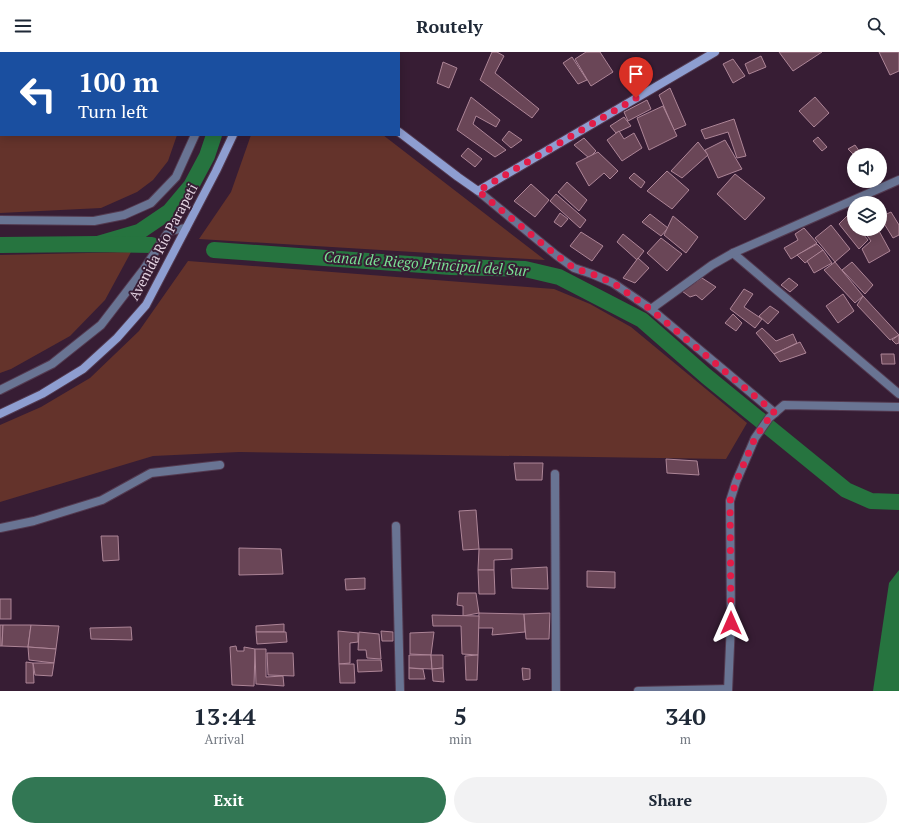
<!DOCTYPE html>
<html lang="en">
<head>
<meta charset="utf-8">
<style>
	:root { --surface:#fff; --page:#f2f2f3; --text:#1f2937; --muted:#747a83; --accent:#327754 }
	body { margin:0; font-family:"PT Serif",serif; background:var(--page); color:var(--text); height:100vh; display:flex; flex-direction:column; font-size:15px; white-space:nowrap }
	* { box-sizing:border-box; margin:0 }
	p { font-size:13px; color:var(--muted) }
	.icon { flex:none; width:22px; height:22px; fill:none; stroke:currentColor; stroke-width:2; stroke-linecap:round; stroke-linejoin:round }
	.map { position:relative; height:639px; overflow:hidden }
	.side { display:flex; flex-direction:column; background:var(--surface); flex:1 }
	.side>* { flex:none }
	.top-card { position:absolute; left:0px; top:0px; width:400px; height:84px; box-shadow:0 2px 10px #0003; background:#1a4fa0; color:#fff; overflow:hidden }
	.tools { position:absolute; left:847px; top:96px; display:grid; gap:8px }
	.tools a { display:grid; place-items:center; width:40px; height:40px; border-radius:50%; background:var(--surface); box-shadow:0 2px 10px #0003; font-size:20px }
	.pin { position:absolute; display:grid; place-items:center; width:34px; height:34px; color:#fff; margin:-41px -17px; border-radius:50% 50% 50% 0; rotate:-45deg; box-shadow:0 0 4px #0007 }
	.pin .icon { rotate:45deg }
	.me { position:absolute; width:44px; margin:-22px; rotate:0deg; stroke-linejoin:round; filter:drop-shadow(0 0 3px #0008) }
	.turn { display:flex; align-items:center; gap:14px; height:84px; padding:0 12px; font-size:18px }
	.turn .icon { width:52px; height:52px; stroke-width:2.5 }
	.turn b { display:block; font-size:28px; line-height:34px }
	.eta { display:flex; justify-content:space-evenly; align-items:center; height:68px; text-align:center }
	.eta b { font-size:24px; font-weight:700; line-height:28px }
	.button { display:flex; gap:8px; margin-top:auto; padding:8px 12px }
	.button a { flex:1; height:46px; border-radius:24px; background:var(--accent); color:#fff; font-size:16px; font-weight:700; line-height:46px; text-align:center }
	.button a+a { background:var(--page); color:var(--text) }
	header { display:flex; justify-content:space-between; align-items:center; height:52px; padding:0 12px; background:var(--surface); font-size:18px; font-weight:700 }
	.map>svg:first-child { display:block }
	.green { fill:#64332b }
	.water { fill:#26743f }
	.lines { fill:none; stroke-linecap:round; stroke-linejoin:round }
	.canal { stroke:#26743f; stroke-width:16 }
	.building { fill:#6a4657; stroke:#ad8597 }
	.service-casing { stroke:#533a50; stroke-width:10 }
	.minor-casing { stroke:#533a50; stroke-width:10 }
	.secondary-casing { stroke:#533a50; stroke-width:10 }
	.service { stroke:#697493; stroke-width:8 }
	.minor { stroke:#697493; stroke-width:8 }
	.secondary { stroke:#8e9ed1; stroke-width:8 }
	.route { stroke:#e11d48; stroke-width:7; stroke-dasharray:0 12.6 }
	.labels { text-anchor:middle; stroke-width:4; stroke-linejoin:round; paint-order:stroke }
	.street-label { font-size:14px; fill:#e3d2e1; stroke:#371d34 }
	.water-label { font-size:15px; font-style:italic; fill:#79df93; stroke:#371d34 }
</style>
</head>
<body>
<header><svg class="icon" aria-label="menu" viewBox="0 0 24 24"><path d="M4 6h16M4 12h16M4 18h16"/></svg>Routely<svg class="icon" aria-label="search" viewBox="0 0 24 24"><circle cx="10" cy="10" r="6"/><path d="M15 15l6 6"/></svg></header>
<div class="map">
<svg width="899" height="639" viewBox="0 0 899 639">
	<rect width="100%" height="100%" fill="#371d34"/>
	<g class="green">
		<path d="M59 0H151L152 1H57Z"/>
		<path d="M1 32V83H177L168 109 153 128 137 140 101 156 0 161V33Z"/>
		<path d="M251 83H383L545 208 199 187 231 140Z"/>
		<path d="M131 200 105 248 70 284 11 317 0 321V203Z"/>
		<path d="M188 209 554 237 590 252 631 275 747 371 726 407 239 400 153 404 0 450V373L41 355 90 326 139 279Z"/>
	</g>
	<path class="water" d="M899 518V639H873L889 531Z"/>
	<g class="lines">
		<g class="canal">
			<path d="M241 1 242 0"/>
			<path d="M98 192 139 180 170 159 191 134 207 104 214 83"/>
			<path d="M0 193 98 192 152 193"/>
			<path d="M214 198 451 215 525 217 559 225 642 268 706 324 846 438 871 449 899 450"/>
		</g>
	</g>
	<g class="building">
		<path d="M492 0H497L504 4 495 21 539 57 532 66 480 28Z"/>
		<path d="M586 0H600L613 20 591 34 575 7Z"/>
		<path d="M779 0H822L793 19Z"/>
		<path d="M879 0H899V19L890 23Z"/>
		<path d="M761 4 766 15 749 22 745 12Z"/>
		<path d="M572 5 587 28 578 32 563 11Z"/>
		<path d="M733 7 745 24 733 31 723 12Z"/>
		<path d="M443 10 457 16 449 36 437 31Z"/>
		<path d="M670 36 686 73 674 78 659 43Z"/>
		<path d="M471 45 500 68 496 75 476 64 473 72 506 98 495 105 457 78Z"/>
		<path d="M815 45 829 61 814 75 799 59Z"/>
		<path d="M647 48 651 57 628 69 624 60Z"/>
		<path d="M663 54 677 84 649 98 637 66Z"/>
		<path d="M624 65 631 74 616 81 610 74Z"/>
		<path d="M734 67 746 104 737 106 728 80 705 87 701 78Z"/>
		<path d="M509 79 522 88 511 96 502 88Z"/>
		<path d="M619 79 624 87 634 81 642 96 622 109 607 88Z"/>
		<path d="M818 85 827 95 822 99 813 89Z"/>
		<path d="M584 86 596 99 589 106 574 93Z"/>
		<path d="M725 88 742 117 718 126 705 98Z"/>
		<path d="M698 90 708 103 682 126 671 119Z"/>
		<path d="M855 93 862 103H854L848 97Z"/>
		<path d="M468 96 482 107 475 115 461 104Z"/>
		<path d="M598 100 618 119 610 127 604 121 589 134 576 111Z"/>
		<path d="M667 119 689 138 672 157 647 139Z"/>
		<path d="M634 121 645 130 641 136 629 126Z"/>
		<path d="M735 122 765 146 745 168 717 142Z"/>
		<path d="M567 130 587 148 579 159 558 140Z"/>
		<path d="M531 132 549 148 535 165 514 149Z"/>
		<path d="M556 142 586 168 580 176 550 149Z"/>
		<path d="M891 160 899 173V183L893 186 880 165Z"/>
		<path d="M560 161 568 167 561 175 554 170Z"/>
		<path d="M650 162 668 176 661 184 642 170Z"/>
		<path d="M848 163 854 171V177H859L868 188 859 197 839 172Z"/>
		<path d="M673 164 698 185 686 201 664 183Z"/>
		<path d="M831 173 850 197 835 210 815 186Z"/>
		<path d="M804 176 817 191 791 207 784 196 798 188 795 182Z"/>
		<path d="M862 177H878L890 199 869 211 862 197 871 189Z"/>
		<path d="M581 180 603 194 592 209 570 194Z"/>
		<path d="M623 182 644 199 637 208 617 190Z"/>
		<path d="M661 186 682 202 667 219 647 201Z"/>
		<path d="M817 192 823 198 805 211 797 203Z"/>
		<path d="M823 198 832 211 814 221 807 209Z"/>
		<path d="M638 206 649 216 635 231 623 226Z"/>
		<path d="M835 210 863 244 855 251 824 218Z"/>
		<path d="M852 210 873 233 865 242 842 218Z"/>
		<path d="M702 226 716 235 702 248 696 243 690 245 682 239Z"/>
		<path d="M789 226 798 233 790 240 781 233Z"/>
		<path d="M744 237 753 242 744 255 762 267 755 276 730 257Z"/>
		<path d="M843 242 854 259 838 271 826 254Z"/>
		<path d="M863 244 899 283 890 288 857 253Z"/>
		<path d="M770 254 779 260 768 272 759 264Z"/>
		<path d="M733 262 742 271 736 279 725 271Z"/>
		<path d="M762 276 776 289 793 282 797 291 774 302 756 281Z"/>
		<path d="M899 283V291L896 292 892 288Z"/>
		<path d="M800 290 806 301 780 310 774 302Z"/>
		<path d="M881 302H894L895 312H882Z"/>
		<path d="M666 407 697 409 699 423 667 421Z"/>
		<path d="M514 411H543L542 428H516Z"/>
		<path d="M476 458 479 497 463 498 459 459Z"/>
		<path d="M101 484H118L119 508 103 509Z"/>
		<path d="M239 496 281 497 283 522 239 523Z"/>
		<path d="M479 497H512V507L494 508V518H478Z"/>
		<path d="M547 515 548 537 512 536 511 517Z"/>
		<path d="M478 518H494L495 542H479Z"/>
		<path d="M587 519 615 520V536L587 535Z"/>
		<path d="M365 526V537L346 538 345 527Z"/>
		<path d="M458 541H476L479 561 463 564V554L457 553Z"/>
		<rect x="0" y="547" width="11" height="20"/>
		<path d="M479 561 524 562 525 580 492 583 493 576H478Z"/>
		<path d="M550 561 549 587H526L524 562Z"/>
		<path d="M432 563 479 564 478 603 462 602 461 574H433Z"/>
		<path d="M284 572V580H256V574Z"/>
		<path d="M0 573H3L2 594H0Z"/>
		<path d="M3 573H31L28 595 2 594Z"/>
		<path d="M31 573 59 574 56 597 28 595Z"/>
		<path d="M131 575 132 588 91 587 90 576Z"/>
		<path d="M338 579 358 581V590L350 591V611L339 612Z"/>
		<path d="M381 579 393 580V589H382Z"/>
		<path d="M256 580H286L287 590 257 592Z"/>
		<path d="M359 580 379 582 381 607 367 606 366 598H358Z"/>
		<path d="M434 580 431 603 410 602V581Z"/>
		<path d="M236 594 237 599H244V595L255 597 254 634 232 633 230 595Z"/>
		<path d="M28 595 56 597 54 611 29 608Z"/>
		<path d="M255 597H266V625L283 624 284 634 256 632Z"/>
		<path d="M267 601H293L294 624 268 623Z"/>
		<path d="M409 603H431L432 617 409 616Z"/>
		<path d="M431 603H443V616L432 617Z"/>
		<path d="M478 603 477 628H466L465 604Z"/>
		<path d="M357 608H381L382 619 358 620Z"/>
		<path d="M26 610 33 611 34 631H26Z"/>
		<path d="M33 611H54L52 624 35 623Z"/>
		<path d="M339 612H354L355 631H340Z"/>
		<path d="M409 616 423 617 425 627H409Z"/>
		<path d="M443 616 444 630 433 629 432 617Z"/>
		<path d="M522 616 530 617V627L523 628Z"/>
	</g>
	<g class="lines">
		<defs>
			<path id="service" d="M0 338 52 312 101 273 144 217 169 179 186 176"/>
			<g id="minor">
				<path d="M225 1 226 0"/>
				<path d="M478 139 556 203 574 216 592 222 613 231 651 257 775 361"/>
				<path d="M0 168 94 169 124 163 151 151 176 125 195 83"/>
				<path d="M733 201 899 342"/>
				<path d="M651 257 712 213 733 201 899 128"/>
				<path d="M555 422 556 639"/>
				<path d="M396 474 400 639"/>
				<path d="M0 476 34 469 102 448 151 421 220 413"/>
				<path d="M638 639 728 637"/>
				<path d="M728 639 731 571 730 449 736 430 755 386 769 366 784 353 899 355"/>
			</g>
			<g id="secondary">
				<path d="M294 0 296 1"/>
				<path d="M261 1 262 0"/>
				<path d="M399 80 458 125 478 139 715 0"/>
				<path d="M0 362 42 342 83 317 117 286 146 253 216 119 233 83"/>
			</g>
		</defs>
		<use href="#service" class="service-casing"/>
		<use href="#minor" class="minor-casing"/>
		<use href="#secondary" class="secondary-casing"/>
		<use href="#service" class="service"/>
		<use href="#minor" class="minor"/>
		<use href="#secondary" class="secondary"/>
	</g>
	<g class="lines">
		<path class="route" d="M636 46 478 139 556 203 574 216 592 222 613 231 650 257 775 361 769 366 755 386 736 430 730 449 731 571"/>
	</g>
	<g class="labels">
		<g class="street-label">
			<text transform="translate(163 190) rotate(-62)" y="5">Avenida Río Parapeti</text>
		</g>
		<g class="water-label">
			<text transform="translate(426 212) rotate(4)" y="5">Canal de Riego Principal del Sur</text>
		</g>
	</g>
</svg>
<div class="tools">
<a><svg class="icon" aria-label="sound" viewBox="0 0 24 24"><path d="M4 9h4l5-4v14l-5-4H4zM17 9q2 3 0 6"/></svg></a>
<a><svg class="icon" aria-label="layers" viewBox="0 0 24 24"><path d="M12 4l9 5-9 5-9-5zM3 14l9 5 9-5"/></svg></a>
</div>
<div class="pin" style="left:636px;top:46px;background:#d93025"><svg class="icon" aria-label="arrive" viewBox="0 0 24 24"><path d="M6 21V4h12l-3 4 3 4H6"/></svg></div>
<svg class="me" style="left:731px;top:571px" viewBox="-20 -20 40 40"><path d="M0-17L14 15 0 8-14 15z" fill="#e11d48" stroke="#fff" stroke-width="4"/></svg>
<div class="top-card">
<div class="turn"><svg class="icon" aria-label="left" viewBox="0 0 24 24"><path d="M17 20v-9H6M10 6l-5 5 5 5"/></svg><div><b>100 m</b>Turn left</div></div>
</div>
</div>
<section class="side">
<div class="eta">
<div><b>13:44</b><p>Arrival</p></div>
<div><b>5</b><p>min</p></div>
<div><b>340</b><p>m</p></div>
</div>
<div class="button"><a>Exit</a><a>Share</a></div>
</section>
</body>
</html>
